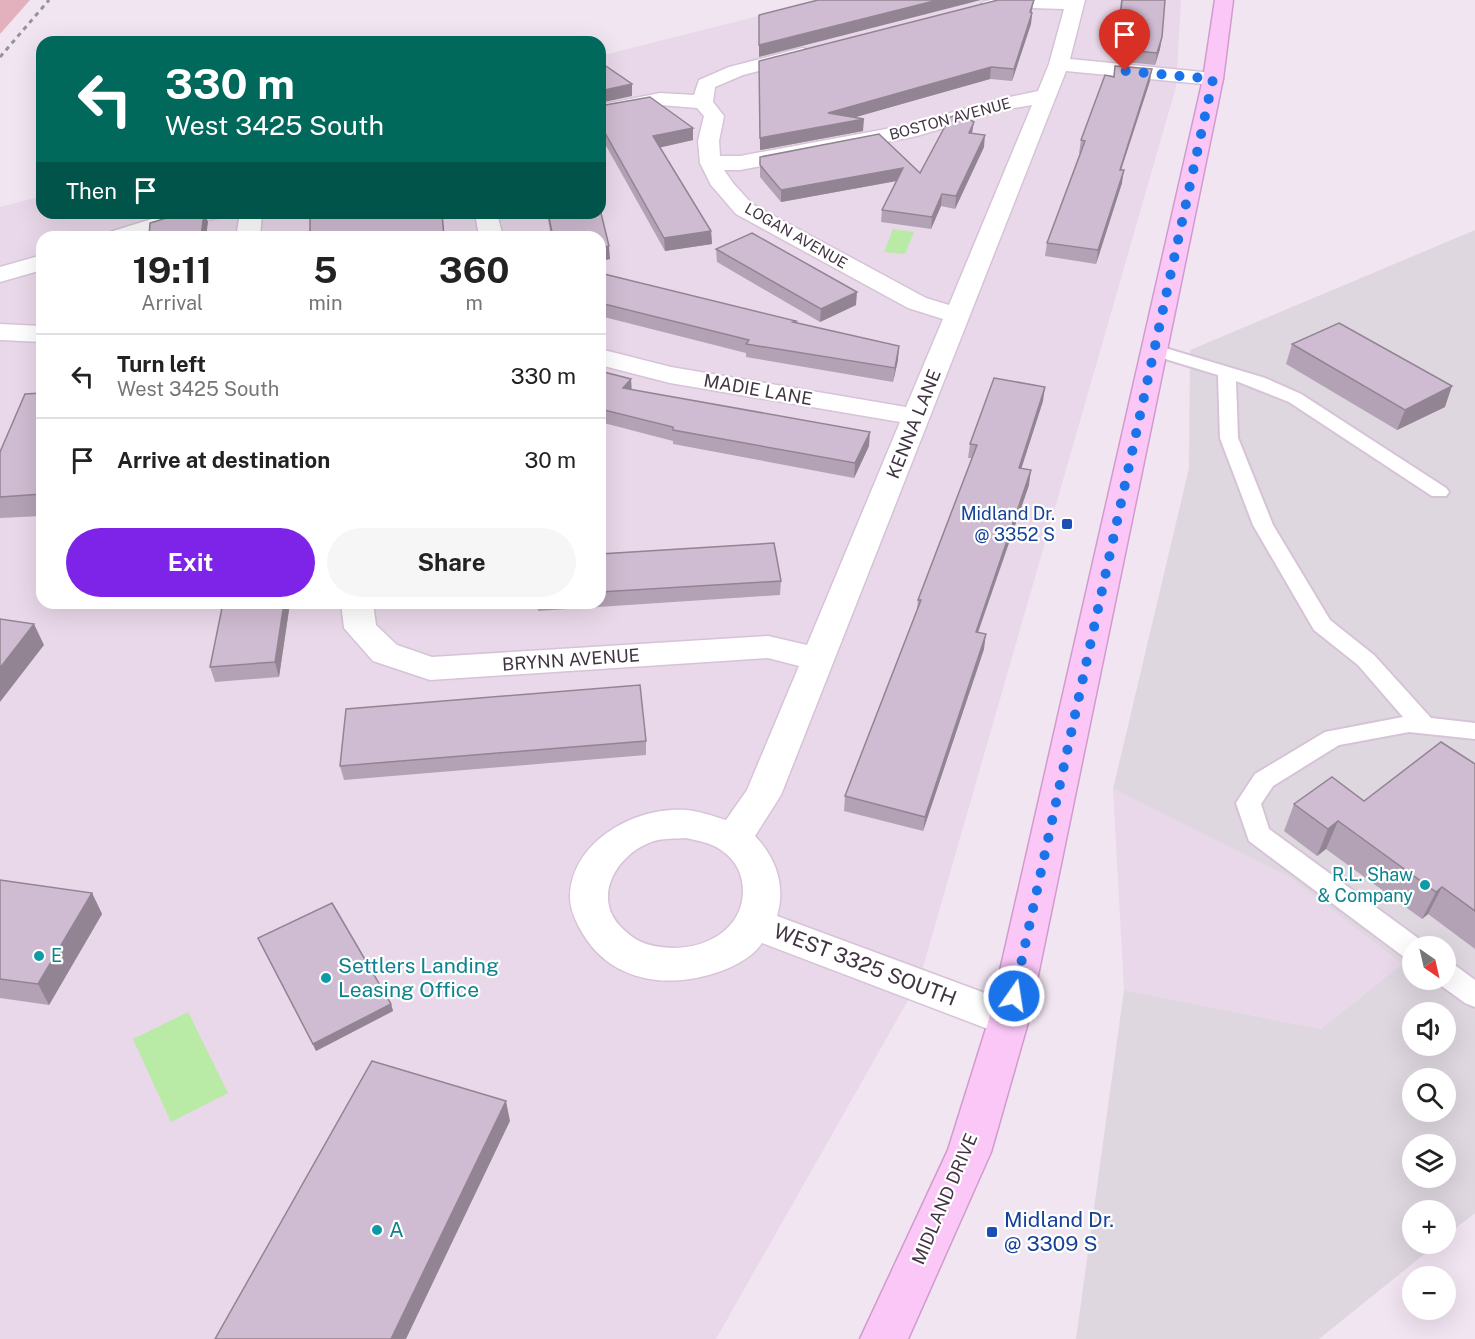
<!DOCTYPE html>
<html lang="en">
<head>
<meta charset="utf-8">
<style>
	:root { --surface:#fff; --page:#f6f6f6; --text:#222; --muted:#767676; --line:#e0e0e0; --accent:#7e24e9 }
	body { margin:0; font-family:"Public Sans",sans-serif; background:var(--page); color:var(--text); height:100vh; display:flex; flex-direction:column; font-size:22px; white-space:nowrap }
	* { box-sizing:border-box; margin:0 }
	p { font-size:20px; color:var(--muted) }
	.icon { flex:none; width:33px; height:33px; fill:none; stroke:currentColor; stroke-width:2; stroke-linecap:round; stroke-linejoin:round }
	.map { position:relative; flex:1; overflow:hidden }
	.panel { position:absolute; left:36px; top:231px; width:570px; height:378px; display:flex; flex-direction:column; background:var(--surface); border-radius:18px; box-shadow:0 6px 24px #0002 }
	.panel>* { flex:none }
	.top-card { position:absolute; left:36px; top:36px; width:570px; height:183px; border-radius:18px; box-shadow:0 6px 24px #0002; background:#00695c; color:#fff; overflow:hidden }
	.needle { width:39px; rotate:146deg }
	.fabs { position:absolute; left:1402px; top:936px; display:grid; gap:12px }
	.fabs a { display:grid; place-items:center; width:54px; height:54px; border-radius:50%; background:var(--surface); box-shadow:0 6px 24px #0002; font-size:30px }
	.pin { position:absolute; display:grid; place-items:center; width:51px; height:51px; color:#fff; margin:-62px -26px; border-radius:50% 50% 50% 0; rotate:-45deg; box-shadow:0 0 6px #0007 }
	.pin .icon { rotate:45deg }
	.me { position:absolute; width:66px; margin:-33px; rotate:13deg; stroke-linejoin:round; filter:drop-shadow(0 0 4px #0008) }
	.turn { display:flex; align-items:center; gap:21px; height:126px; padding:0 30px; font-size:27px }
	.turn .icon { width:78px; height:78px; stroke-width:2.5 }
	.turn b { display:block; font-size:42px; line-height:51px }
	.then { display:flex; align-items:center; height:57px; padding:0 30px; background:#0003; gap:12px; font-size:22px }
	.eta { display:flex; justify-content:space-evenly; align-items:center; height:102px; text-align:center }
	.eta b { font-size:36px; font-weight:700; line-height:42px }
	.button { display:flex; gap:12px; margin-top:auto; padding:12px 30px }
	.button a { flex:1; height:69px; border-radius:36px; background:var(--accent); color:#fff; font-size:24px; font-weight:700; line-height:69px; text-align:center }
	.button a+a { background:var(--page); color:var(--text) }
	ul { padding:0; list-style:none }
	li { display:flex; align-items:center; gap:18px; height:84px; padding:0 30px; border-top:2px solid var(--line) }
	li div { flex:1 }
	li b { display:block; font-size:22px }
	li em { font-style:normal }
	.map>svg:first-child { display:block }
	.residential { fill:#e9d8e9; fill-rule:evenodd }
	.industrial { fill:#dfd7e0; fill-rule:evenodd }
	.green { fill:#e3b1bd }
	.water { fill:#b9eaa6 }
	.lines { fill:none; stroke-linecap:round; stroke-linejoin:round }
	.lane-casing { stroke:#d6c3d7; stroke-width:4 }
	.street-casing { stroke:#d6c3d7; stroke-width:3 }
	.secondary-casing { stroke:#d19bce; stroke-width:3 }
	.lane { fill:#fff; fill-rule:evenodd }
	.street { fill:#fff; fill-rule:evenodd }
	.secondary { fill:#fac7f7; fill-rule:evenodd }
	.rail { stroke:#949494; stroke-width:3; stroke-dasharray:4.5 4.5; stroke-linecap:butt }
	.wall { fill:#b3a2b5 }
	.shaded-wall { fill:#928493 }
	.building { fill:#d0bcd2; stroke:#928493; stroke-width:1.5 }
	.route { stroke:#1a73e8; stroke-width:10; stroke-dasharray:0 18 }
	.transit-dot { fill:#1a4fb4; stroke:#fff; stroke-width:2 }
	.culture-dot { fill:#0f9aa8; stroke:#fff; stroke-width:2 }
	.labels { text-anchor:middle; stroke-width:4.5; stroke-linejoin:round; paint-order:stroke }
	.far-street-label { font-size:15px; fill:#423543; stroke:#fff }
	.street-label { font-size:18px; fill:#423543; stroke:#fff }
	.transit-label { font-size:18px; fill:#164399; stroke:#fff; text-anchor:end }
	.culture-label { font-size:18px; fill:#0d838f; stroke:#fff; text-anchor:end }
	.near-street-label { font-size:21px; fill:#423543; stroke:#fff }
	.near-culture-label { font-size:21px; fill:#0d838f; stroke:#fff; text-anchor:start }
	.near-transit-label { font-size:21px; fill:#164399; stroke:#fff; text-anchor:start }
</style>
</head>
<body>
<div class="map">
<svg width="1475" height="1339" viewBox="0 0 1475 1339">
	<rect width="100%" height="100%" fill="#f1e5f1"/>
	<g class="residential">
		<path d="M821 0H1181L1176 87 919 981 716 1339H0V207L42 196V213H600V56ZM42 237H600V603H42Z"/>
		<path d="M1113 789 1289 877 1402 964 1321 1029 1124 990Z"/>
	</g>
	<path class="industrial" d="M1475 230V1213L1446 1236V1210H1413V1244H1437L1319 1339H1076L1124 990 1321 1029 1402 964 1289 877 1113 789 1189 468 1190 350ZM1413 946H1446V980H1413ZM1413 1012H1446V1046H1413ZM1413 1078H1446V1112H1413ZM1413 1144H1446V1178H1413Z"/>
	<path class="green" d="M0 0H30L0 34Z"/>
	<g class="water">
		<path d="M893 229 914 232 905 254 884 252Z"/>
		<path d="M188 1012 228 1093 171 1122 133 1039Z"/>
	</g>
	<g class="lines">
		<defs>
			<g id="lane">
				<path d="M1155 345 1265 378 1301 394 1446 488 1449 492 1446 496H1432L1289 402 1236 381 1238 438 1273 525 1330 620 1374 655 1431 718 1475 723V739L1409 732 1339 745 1273 786 1261 804 1269 829 1422 941 1425 946H1413V960L1404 957 1249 841 1236 803 1255 774 1325 732 1403 717 1358 665 1314 630 1253 525 1220 438 1218 375 1149 354 1146 350 1149 346Z"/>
				<path d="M1446 963 1456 966 1475 980V1007L1465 1003 1436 982 1435 980H1446Z"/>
			</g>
			<g id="street">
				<path d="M991 0H1085L1070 59 1213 73 1220 75 1223 79 1220 83 1213 85 1066 71 781 795 755 836C776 858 786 886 777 916L1023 1007 1029 1019 1023 1031 1009 1037 762 943C748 964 715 975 690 979 643 986 601 970 579 927 574 917 570 908 570 897 571 841 636 806 686 810 699 811 713 816 726 820L747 790 799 666 768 658 430 680 373 661 344 628 341 603H373L376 625 397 645 432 657 768 636 807 645 900 422 670 383 600 365V349L671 367 906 407 943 319 908 308 736 214 711 185 700 163 698 141 704 116 697 108 660 105 600 117V105L660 93 694 95 699 80 729 67 802 48 809 50 812 54 809 58 743 75 715 87 713 102 724 116 719 141 720 156H740L913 124 991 101 1038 91 1049 64 1064 9 1004 7 989 11 983 10 980 6 983 2ZM1032 105 949 305 926 298 752 204 733 183 724 170H740L917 136 1002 110ZM686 838C698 841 710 842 721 850 736 860 743 874 743 892 742 929 707 948 673 948 650 947 636 943 620 926 591 895 619 852 654 841 664 838 676 839 686 838Z"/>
				<path d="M171 213H220L217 218 179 225 142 237H106L110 232Z"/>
				<path d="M240 213H262L260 237H236Z"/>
				<path d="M475 213H497L503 237H479Z"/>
				<path d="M42 255V270L0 282V267Z"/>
				<path d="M0 324 42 326V342L0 340Z"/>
			</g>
			<path id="secondary" d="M1215 0H1233L1223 79 1029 1019 991 1152 908 1339H860L948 1150 989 1019 1203 79Z"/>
		</defs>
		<use href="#lane" class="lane-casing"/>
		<use href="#street" class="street-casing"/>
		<use href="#secondary" class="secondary-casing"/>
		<use href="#lane" class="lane"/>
		<use href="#street" class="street"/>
		<use href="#secondary" class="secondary"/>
		<path class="rail" d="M0 57 49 0"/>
	</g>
	<g class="wall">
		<path d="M1121 0H1165L1160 49 1155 65 1115 61Z"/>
		<path d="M1032 13 1031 24 1012 81 990 79 855 117 863 131 760 150 759 61Z"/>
		<path d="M1115 66 1150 81 1121 170 1122 183 1096 264 1045 256 1047 243 1080 153H1079L1081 140 1113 77Z"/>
		<path d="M600 106 693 128V140L660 147 711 231 712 244 665 251 600 135Z"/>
		<path d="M972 133 984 147 955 209 941 206 931 229 881 222 882 210 896 181 781 202 760 177V157L920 173Z"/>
		<path d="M547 213H600L610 259 600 261V237H551Z"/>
		<path d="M716 249 856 305 820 322 717 262Z"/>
		<path d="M600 273 796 323 898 360 893 382 746 357V353L600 316Z"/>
		<path d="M1292 344 1445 407 1397 430 1286 364Z"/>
		<path d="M600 371 631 389 869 446 854 478 673 444V441L600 422Z"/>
		<path d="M42 393V516L0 518V452Z"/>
		<path d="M1043 401 1021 469 1029 485 978 633 984 649 923 831 844 811 845 796 917 610 918 600 972 458H968L970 444Z"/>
		<path d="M600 554 781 581 780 595 538 611 537 603H600Z"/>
		<path d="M290 603 279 677 215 682 210 667Z"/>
		<path d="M646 741V755L344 780 340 766Z"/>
		<path d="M1475 764V949L1428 914 1422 919 1326 849 1317 856 1284 831 1294 804 1364 801Z"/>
		<path d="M0 880 92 893 102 914 49 1005 0 998Z"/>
		<path d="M258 938 391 1004 393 1011 316 1051 261 945Z"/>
	</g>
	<g class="shaded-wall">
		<path d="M938 0H981L759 57V45Z"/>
		<path d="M1034 0 1032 10 1029 24 1032 13 1031 24 1012 81 1014 69Z"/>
		<path d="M1162 37 1160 49 1155 65 1157 53Z"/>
		<path d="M991 67 990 79 828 125V113Z"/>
		<path d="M1152 69 1150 81 1117 182 1120 170Z"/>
		<path d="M632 84V96L600 103V91Z"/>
		<path d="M864 119 863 131 760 150V138Z"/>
		<path d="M974 122 972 133H969Z"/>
		<path d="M693 128V140L654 149 653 136Z"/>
		<path d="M985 135 984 147 955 209 956 196Z"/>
		<path d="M903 168 902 180 781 202V190Z"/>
		<path d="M1124 170 1122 183 1096 264 1098 250Z"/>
		<path d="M942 194 941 206 931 229 932 217Z"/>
		<path d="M154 213H164L155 216Z"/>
		<path d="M204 213H205L208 222 206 237H201Z"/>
		<path d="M711 231 712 244 665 251 664 238Z"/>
		<path d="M609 246 610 259 600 261V248Z"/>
		<path d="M857 292 856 305 820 322 821 309Z"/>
		<path d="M899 346 898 360 893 382 895 368Z"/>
		<path d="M631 379 632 393 623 388Z"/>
		<path d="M1452 386 1445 407 1397 430 1405 410Z"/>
		<path d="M1045 387 1043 401 1017 482 1019 468Z"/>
		<path d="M870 432 869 446 854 478 855 463Z"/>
		<path d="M1031 470 1029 485 973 646 976 632Z"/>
		<path d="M284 603H290L279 677 275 662Z"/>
		<path d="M34 624 44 645 0 702V668Z"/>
		<path d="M986 634 984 649 923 831 925 817Z"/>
		<path d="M1338 821 1326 849 1317 856 1328 829Z"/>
		<path d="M1442 887 1428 914 1422 919 1436 892Z"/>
		<path d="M92 893 102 914 49 1005 38 984Z"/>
		<path d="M391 1004 393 1011 316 1051 313 1044Z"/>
		<path d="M506 1101 510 1121 406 1339H391Z"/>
	</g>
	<g class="building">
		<path d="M818 0H938L759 45V15Z"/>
		<path d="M998 0H1034L1030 12 1032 13 1014 69 991 67 828 113 864 119 760 138 759 61Z"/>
		<path d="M1122 0H1165L1162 37 1157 53 1117 49Z"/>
		<path d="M600 62 632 84 600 91Z"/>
		<path d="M1115 66 1152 69 1120 170H1124L1098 250 1047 243 1085 141 1081 140 1105 75 1114 77Z"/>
		<path d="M650 97 693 128 653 136 711 231 664 238 600 124V106Z"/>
		<path d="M959 114 974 122 969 133 985 135 956 196 942 194 932 217 882 210 903 168 781 190 760 165V157L879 134 920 173 950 117Z"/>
		<path d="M600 209 609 246 600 248V237H553L548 213H600Z"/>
		<path d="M183 213H204L201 237H149L150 223Z"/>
		<path d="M310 213H442L444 237H310Z"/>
		<path d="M752 233 857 292 821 309 716 249Z"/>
		<path d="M600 273 796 321 793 322 899 346 895 368 746 344 749 340 600 303Z"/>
		<path d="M1339 323 1452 386 1405 410 1292 344Z"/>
		<path d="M600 371 631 379 623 388 870 432 855 463 673 430V427L600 409Z"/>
		<path d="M994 378 1045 387 1019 468 1031 470 976 632 986 634 925 817 845 796 921 600H918L977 445 970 444Z"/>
		<path d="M42 393V494L0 497V452L25 394Z"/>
		<path d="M774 543 781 581 600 592V554Z"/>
		<path d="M223 603H284L275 662 210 667Z"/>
		<path d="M0 619 34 624 0 668Z"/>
		<path d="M640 685 646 741 340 766 346 709Z"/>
		<path d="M1441 742 1475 764V911L1442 887 1436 892 1338 821 1328 829 1294 804 1332 777 1364 801Z"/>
		<path d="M0 880 92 893 38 984 0 979Z"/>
		<path d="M332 903 391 1004 313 1044 258 938Z"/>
		<path d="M372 1061 506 1101 391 1339H215Z"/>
	</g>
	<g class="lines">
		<path class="route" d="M1014 996 1213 79 1125 71"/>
	</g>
	<g class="transit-dot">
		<rect x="1061" y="518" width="12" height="12" rx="3"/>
		<rect x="986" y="1226" width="12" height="12" rx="3"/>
	</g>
	<g class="culture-dot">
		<circle cx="1425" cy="885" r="6"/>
		<circle cx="39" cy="956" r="6"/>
		<circle cx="326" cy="978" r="6"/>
		<circle cx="377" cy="1230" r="6"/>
	</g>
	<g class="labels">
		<g class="far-street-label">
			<text transform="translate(950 119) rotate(-15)" y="5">BOSTON AVENUE</text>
			<text transform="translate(796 236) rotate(30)" y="5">LOGAN AVENUE</text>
		</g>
		<g class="street-label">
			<text transform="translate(758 390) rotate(10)" y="6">MADIE LANE</text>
			<text transform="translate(914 424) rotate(-68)" y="6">KENNA LANE</text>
			<text transform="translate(571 660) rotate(-4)" y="6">BRYNN AVENUE</text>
			<text transform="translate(945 1199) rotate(-67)" y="6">MIDLAND DRIVE</text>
		</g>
		<g class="transit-label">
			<text x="1055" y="520">Midland Dr.<tspan x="1055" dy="21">@ 3352 S</tspan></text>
		</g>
		<g class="culture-label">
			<text x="1413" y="881">R.L. Shaw<tspan x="1413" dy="21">&amp; Company</tspan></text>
			<text x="51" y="962" text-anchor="start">E</text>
		</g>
		<g class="near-street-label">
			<text transform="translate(865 965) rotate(21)" y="7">WEST 3325 SOUTH</text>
		</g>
		<g class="near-culture-label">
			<text x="338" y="973">Settlers Landing<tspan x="338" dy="24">Leasing Office</tspan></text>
			<text x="389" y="1237">A</text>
		</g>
		<g class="near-transit-label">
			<text x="1004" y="1227">Midland Dr.<tspan x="1004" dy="24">@ 3309 S</tspan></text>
		</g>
	</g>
</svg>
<div class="fabs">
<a><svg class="needle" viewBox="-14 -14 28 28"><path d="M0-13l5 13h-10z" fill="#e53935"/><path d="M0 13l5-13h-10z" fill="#767676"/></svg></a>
<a><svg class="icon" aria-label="sound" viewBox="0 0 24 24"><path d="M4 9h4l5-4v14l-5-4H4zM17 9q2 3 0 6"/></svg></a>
<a><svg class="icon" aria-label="search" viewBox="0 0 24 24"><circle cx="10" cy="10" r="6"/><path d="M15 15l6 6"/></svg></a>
<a><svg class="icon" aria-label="layers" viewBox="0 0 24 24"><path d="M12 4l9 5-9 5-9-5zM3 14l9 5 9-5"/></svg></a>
<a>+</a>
<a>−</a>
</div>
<div class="pin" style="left:1125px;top:71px;background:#d93025"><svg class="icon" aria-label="arrive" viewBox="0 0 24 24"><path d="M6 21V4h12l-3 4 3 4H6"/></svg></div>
<svg class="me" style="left:1014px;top:996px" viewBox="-20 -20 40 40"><circle r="17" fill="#1a73e8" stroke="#fff" stroke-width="3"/><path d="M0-11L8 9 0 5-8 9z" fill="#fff"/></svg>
<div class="top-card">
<div class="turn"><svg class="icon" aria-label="left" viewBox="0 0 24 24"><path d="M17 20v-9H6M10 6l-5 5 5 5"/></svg><div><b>330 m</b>West 3425 South</div></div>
<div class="then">Then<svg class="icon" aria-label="arrive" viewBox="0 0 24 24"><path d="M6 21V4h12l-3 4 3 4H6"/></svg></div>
</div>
<section class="panel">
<div class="eta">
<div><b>19:11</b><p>Arrival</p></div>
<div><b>5</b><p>min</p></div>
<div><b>360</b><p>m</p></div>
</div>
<ul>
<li><svg class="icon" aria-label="left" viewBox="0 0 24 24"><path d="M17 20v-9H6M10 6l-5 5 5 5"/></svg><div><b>Turn left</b><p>West 3425 South</p></div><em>330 m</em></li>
<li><svg class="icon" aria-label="arrive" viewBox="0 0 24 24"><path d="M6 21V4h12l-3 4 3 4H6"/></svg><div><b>Arrive at destination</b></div><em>30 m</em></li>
</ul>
<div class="button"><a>Exit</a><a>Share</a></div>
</section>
</div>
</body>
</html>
